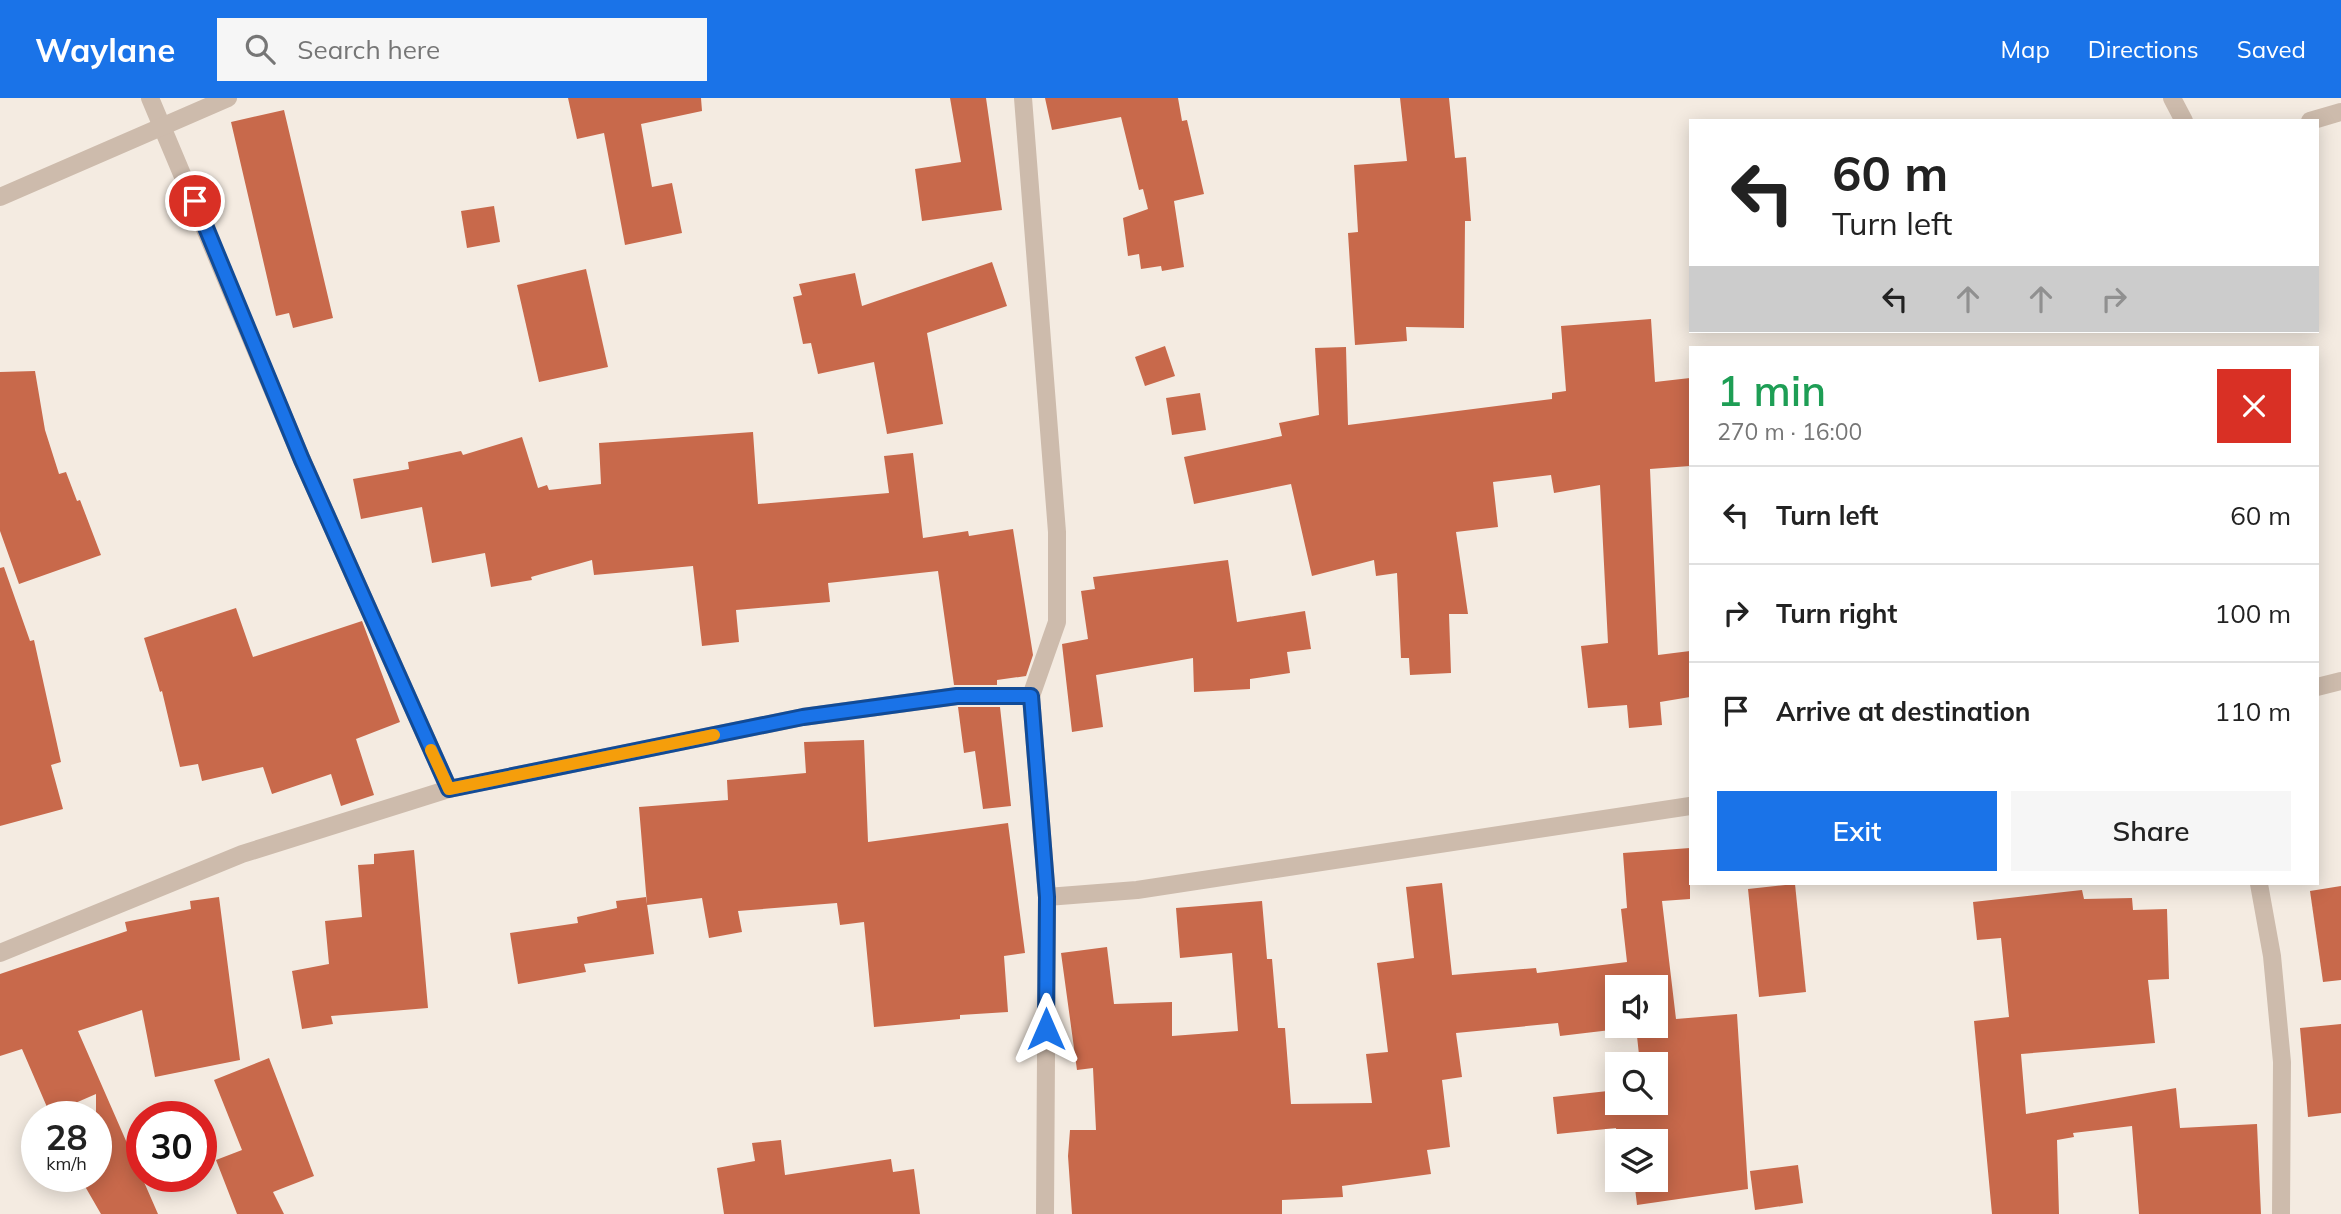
<!DOCTYPE html>
<html lang="en">
<head>
<meta charset="utf-8">
<style>
	:root { --surface:#fff; --page:#f6f6f6; --text:#222; --muted:#767676; --line:#e0e0e0; --accent:#1a73e8 }
	body { margin:0; font-family:Mulish,sans-serif; background:var(--page); color:var(--text); height:100vh; display:flex; flex-direction:column; font-size:26px; white-space:nowrap }
	* { box-sizing:border-box; margin:0 }
	p { font-size:23px; color:var(--muted) }
	.icon { flex:none; width:38px; height:38px; fill:none; stroke:currentColor; stroke-width:2; stroke-linecap:round; stroke-linejoin:round }
	.map { position:relative; flex:1; overflow:hidden }
	.panel { position:absolute; left:1689px; top:248px; width:630px; height:539px; display:flex; flex-direction:column; background:var(--surface); border-radius:0px; box-shadow:0 4px 18px #0003 }
	.panel>* { flex:none }
	.banner { position:absolute; left:1689px; top:21px; width:630px; height:214px; border-radius:0px; box-shadow:0 4px 18px #0003; background:#fff; color:var(--text); overflow:hidden }
	.controls { position:absolute; left:1605px; top:877px; display:grid; gap:14px }
	.controls a { display:grid; place-items:center; width:63px; height:63px; border-radius:0px; background:var(--surface); box-shadow:0 4px 18px #0003; font-size:35px }
	.speed { position:absolute; left:21px; top:1003px; display:flex; gap:14px; font-size:35px; font-weight:700; text-align:center }
	.speed>* { display:grid; place-content:center; width:91px; height:91px; border-radius:50%; background:var(--surface); box-shadow:0 4px 18px #0003; line-height:1 }
	.speed small { font-size:18px; font-weight:400 }
	.speed .limit { border:10px solid #d22; background:#fff; color:#111 }
	.pin { position:absolute; display:grid; place-items:center; width:60px; height:60px; color:#fff; margin:-30px; border:4px solid #fff; border-radius:50%; box-shadow:0 2px 7px #0007 }
	.me { position:absolute; width:77px; margin:-38px; rotate:0deg; stroke-linejoin:round; filter:drop-shadow(0 0 5px #0008) }
	.turn { display:flex; align-items:center; gap:24px; height:147px; padding:0 28px; font-size:32px }
	.turn .icon { width:91px; height:91px; stroke-width:2.5 }
	.turn b { display:block; font-size:49px; line-height:60px }
	.lanes { display:flex; align-items:center; height:66px; padding:0 28px; background:#0003; justify-content:center; gap:35px; direction:ltr }
	.lanes .off { opacity:.35 }
	.round { display:grid; place-items:center; flex:none; width:74px; height:74px; border-radius:0px; background:var(--page) }
	.summary { display:flex; align-items:center; justify-content:space-between; height:119px; padding:0 28px }
	h1 { font-size:42px; font-weight:600; line-height:52px; color:#1e9e55 }
	.cta { display:flex; gap:14px; margin-top:auto; padding:14px 28px }
	.cta a { flex:1; height:80px; border-radius:0px; background:var(--accent); color:#fff; font-size:28px; font-weight:600; line-height:80px; text-align:center }
	.cta a+a { background:var(--page); color:var(--text) }
	ul { padding:0; list-style:none }
	li { display:flex; align-items:center; gap:21px; height:98px; padding:0 28px; border-top:2px solid var(--line) }
	li div { flex:1 }
	li b { display:block; font-size:26px }
	li em { font-style:normal }
	header { display:flex; align-items:center; gap:42px; box-sizing:border-box; height:98px; padding:0 35px; background:var(--accent); color:#fff }
	header strong { font-size:33px }
	nav { display:flex; gap:38px; margin-inline-start:auto; font-size:24px }
	.search { width:490px; height:63px; background:var(--page); display:flex; align-items:center; gap:18px; box-sizing:border-box; padding:0 24px; border-radius:0px; color:var(--muted); font-size:26px }
	.map>svg:first-child { display:block }
	.building { fill:#c8694b; fill-rule:evenodd }
	.lines { fill:none; stroke-linecap:round; stroke-linejoin:round }
	.minor { stroke:#cdbbac; stroke-width:18 }
	.route-casing { stroke:#114b97; stroke-width:18 }
	.route { stroke:#1a73e8; stroke-width:12 }
	.slow { stroke:#f59e0b; stroke-width:12 }
</style>
</head>
<body>
<header>
<strong>Waylane</strong>
<div class="search"><svg class="icon" aria-label="search" viewBox="0 0 24 24"><circle cx="10" cy="10" r="6"/><path d="M15 15l6 6"/></svg>Search here</div>
<nav><a>Map</a><a>Directions</a><a>Saved</a></nav>
</header>
<div class="map">
<svg width="2341" height="1116" viewBox="0 0 2341 1116">
	<rect width="100%" height="100%" fill="#f4ebe1"/>
	<g class="building">
		<path d="M568 0H701L702 13 641 26 652 89 672 85 682 135 625 147 604 35 577 41Z"/>
		<path d="M950 0H986L1002 112 922 123 915 71 961 64Z"/>
		<path d="M1045 0H1178L1182 23 1187 22 1204 96 1174 103 1184 169 1162 173 1161 168 1141 171 1139 156 1128 158 1123 120 1148 111 1143 91 1139 92 1121 19 1052 32Z"/>
		<path d="M1400 0H1449L1455 60 1466 59 1471 123H1465L1464 230 1406 229 1407 243 1355 247 1348 135 1358 134 1354 67 1407 63Z"/>
		<path d="M284 12 333 220 293 230 289 215 276 218 231 24Z"/>
		<path d="M494 108 500 144 467 150 461 113Z"/>
		<path d="M992 164 1007 208 927 235 943 326 887 336 874 264 818 276 811 245 803 246 793 199 802 197 799 186 855 175 862 208Z"/>
		<path d="M586 171 608 269 539 284 517 187Z"/>
		<path d="M1651 221 1655 284 1690 280V368L1650 371 1658 557 1690 553V599L1660 604 1662 627 1629 630 1627 607 1588 610 1581 548 1608 545 1600 387 1554 395 1551 377 1493 384 1498 429 1456 434 1468 516H1449L1451 575 1410 577 1409 560H1401L1397 475 1376 478 1374 462 1312 478 1291 386 1194 406 1184 359 1282 338 1279 325 1319 317 1315 250 1346 249 1348 327 1552 301V295L1566 293 1561 228Z"/>
		<path d="M1165 248 1175 278 1145 288 1135 259Z"/>
		<path d="M35 273 45 332 59 376 66 374 77 403 80 402 101 457 19 486 0 433V274Z"/>
		<path d="M1200 295 1206 332 1172 337 1166 300Z"/>
		<path d="M753 334 758 406 889 395 884 358 913 355 923 440 968 433 969 438 1013 431 1033 557 1026 578 997 582V587H954L938 473 828 485 830 504 736 512 739 544 702 548 693 468 594 477 592 462 531 479 532 482 491 489 485 455 432 465 422 409 361 421 353 381 409 371 408 364 461 353 463 357 522 339 538 390 547 387 549 392 601 386 599 345Z"/>
		<path d="M1228 462 1237 524 1305 513 1311 551 1287 554 1290 575 1250 581V591L1194 594 1193 560 1096 577 1103 629 1072 634 1062 546 1088 541 1081 493 1095 491 1093 479Z"/>
		<path d="M4 469 30 543 34 542 61 664 51 667 63 711 0 728V470Z"/>
		<path d="M236 510 253 559 362 523 400 624 356 641 374 697 341 708 331 676 272 696 263 669 202 683 198 666 180 669 162 593 160 594 144 540Z"/>
		<path d="M958 609H1000L1011 708 983 711 975 653 964 655Z"/>
		<path d="M864 642 868 744 1008 725 1025 855 1004 858 1008 914 960 917V921L874 929 864 824 840 827 837 805 738 813 742 834 709 840 702 800 647 807 639 709 728 702 727 682 806 675 804 644Z"/>
		<path d="M1690 750V801L1662 803 1676 921 1737 916 1748 1091 1637 1107 1635 1090 1624 1091 1623 1082H1656V1043H1617L1616 1030 1557 1036 1553 999 1617 992V1004H1656V966H1640L1636 929 1560 938 1558 925 1456 935 1462 979 1442 982 1450 1049 1427 1052 1431 1076 1342 1088 1343 1099 1282 1102V1116H1072L1068 1058 1070 1032H1096L1093 970 1077 972 1061 855 1107 849 1114 906 1172 904V938L1238 933 1232 855 1180 860 1176 810 1262 803 1267 861H1272L1278 930H1285L1291 1006 1372 1005 1366 956 1388 954 1377 865 1414 860 1406 789 1442 785 1452 877 1536 870 1537 875 1627 864 1621 811 1627 810 1623 755ZM1617 889H1656V928H1617Z"/>
		<path d="M414 752 428 910 331 918 333 926 302 931 292 873 329 866 325 823 362 819 358 767 374 766V756Z"/>
		<path d="M1795 786 1806 894 1759 899 1748 791Z"/>
		<path d="M2341 788V882L2323 884 2310 793Z"/>
		<path d="M2082 792 2084 801 2132 800 2133 812 2167 811 2169 881 2148 882 2155 945 2021 956 2026 1016 2176 990 2180 1030 2257 1026 2261 1116H2139L2132 1028 2073 1035 2074 1039 2057 1042 2059 1116H1992L1974 923 2009 919 2001 840 1977 842 1973 804Z"/>
		<path d="M219 799 240 962 155 979 142 912 78 933 158 1116H101L79 1078H96V996L50 1016 22 951 0 958V876L127 833 125 824 191 811 190 803Z"/>
		<path d="M646 799 654 856 584 866 586 874 518 886 510 835 578 825 577 819 617 810 616 803Z"/>
		<path d="M2341 926V1015L2308 1019 2300 930Z"/>
		<path d="M269 960 314 1078 273 1094 284 1116H237L216 1062 242 1052 214 982Z"/>
		<path d="M781 1042 785 1077 891 1061 893 1074 914 1071 920 1116H724L717 1070 755 1063 752 1045Z"/>
		<path d="M1798 1067 1803 1105 1755 1112 1750 1073Z"/>
	</g>
	<g class="lines">
		<g class="minor">
			<path d="M150 0 302 362 449 691"/>
			<path d="M2172 0 2184 23"/>
			<path d="M2310 23 2341 14"/>
			<path d="M0 99 228 0"/>
			<path d="M2317 589 2341 583"/>
			<path d="M1031 598 1047 799"/>
			<path d="M2259 786 2272 858 2282 964 2281 1116"/>
			<path d="M0 855 242 756 449 691 803 619 957 598H1031L1057 524V434L1023 0"/>
			<path d="M1045 1116 1047 799 1137 792 1690 708"/>
		</g>
	</g>
	<g class="lines">
		<defs>
			<path id="route" d="M195 103 302 362 449 691 803 619 957 598H1031L1047 799 1046 931"/>
		</defs>
		<use href="#route" class="route-casing"/>
		<use href="#route" class="route"/>
		<path class="slow" d="M431 652 449 691 714 637"/>
	</g>
</svg>
<div class="controls">
<a><svg class="icon" aria-label="sound" viewBox="0 0 24 24"><path d="M4 9h4l5-4v14l-5-4H4zM17 9q2 3 0 6"/></svg></a>
<a><svg class="icon" aria-label="search" viewBox="0 0 24 24"><circle cx="10" cy="10" r="6"/><path d="M15 15l6 6"/></svg></a>
<a><svg class="icon" aria-label="layers" viewBox="0 0 24 24"><path d="M12 4l9 5-9 5-9-5zM3 14l9 5 9-5"/></svg></a>
</div>
<div class="speed"><div>28<small>km/h</small></div><div class="limit">30</div></div>
<div class="pin" style="left:195px;top:103px;background:#d93025"><svg class="icon" aria-label="arrive" viewBox="0 0 24 24"><path d="M6 21V4h12l-3 4 3 4H6"/></svg></div>
<svg class="me" style="left:1046px;top:931px" viewBox="-20 -20 40 40"><path d="M0-17L14 15 0 8-14 15z" fill="#1a73e8" stroke="#fff" stroke-width="4"/></svg>
<div class="banner">
<div class="turn"><svg class="icon" aria-label="left" viewBox="0 0 24 24"><path d="M17 20v-9H6M10 6l-5 5 5 5"/></svg><div><b>60 m</b>Turn left</div></div>
<div class="lanes"><svg class="icon" aria-label="left" viewBox="0 0 24 24"><path d="M17 20v-9H6M10 6l-5 5 5 5"/></svg><svg class="icon off" aria-label="ahead" viewBox="0 0 24 24"><path d="M12 20V5M6 11l6-6 6 6"/></svg><svg class="icon off" aria-label="ahead" viewBox="0 0 24 24"><path d="M12 20V5M6 11l6-6 6 6"/></svg><svg class="icon off" aria-label="right" viewBox="0 0 24 24"><path d="M7 20v-9h11M14 6l5 5-5 5"/></svg></div>
</div>
<section class="panel">
<div class="summary"><div><h1>1 min</h1><p>270 m · 16:00</p></div><a class="round" style="background:#d93025;color:#fff"><svg class="icon" aria-label="close" viewBox="0 0 24 24"><path d="M6 6l12 12M18 6L6 18"/></svg></a></div>
<ul>
<li><svg class="icon" aria-label="left" viewBox="0 0 24 24"><path d="M17 20v-9H6M10 6l-5 5 5 5"/></svg><div><b>Turn left</b></div><em>60 m</em></li>
<li><svg class="icon" aria-label="right" viewBox="0 0 24 24"><path d="M7 20v-9h11M14 6l5 5-5 5"/></svg><div><b>Turn right</b></div><em>100 m</em></li>
<li><svg class="icon" aria-label="arrive" viewBox="0 0 24 24"><path d="M6 21V4h12l-3 4 3 4H6"/></svg><div><b>Arrive at destination</b></div><em>110 m</em></li>
</ul>
<div class="cta"><a>Exit</a><a>Share</a></div>
</section>
</div>
</body>
</html>
